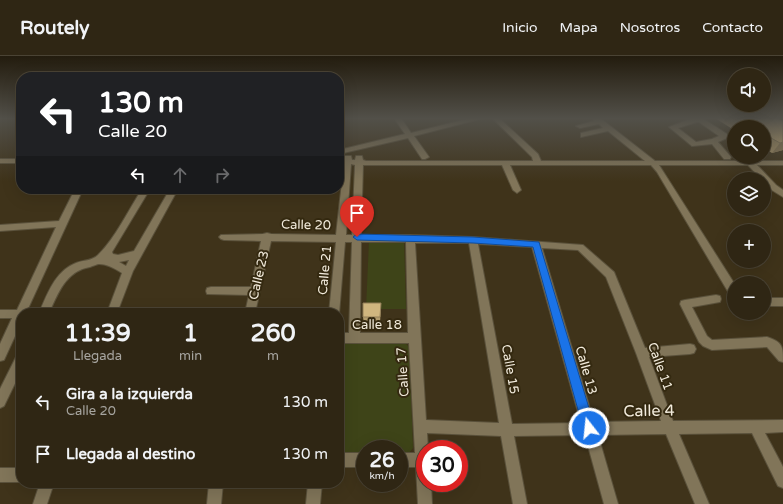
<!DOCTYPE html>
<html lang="es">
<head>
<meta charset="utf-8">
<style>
	:root { --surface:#2f2614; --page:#3b3222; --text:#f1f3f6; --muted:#a7a5a0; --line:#4a4334 }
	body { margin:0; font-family:"Varela Round",sans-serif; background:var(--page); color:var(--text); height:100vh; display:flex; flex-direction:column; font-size:15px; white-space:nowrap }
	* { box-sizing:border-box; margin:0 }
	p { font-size:13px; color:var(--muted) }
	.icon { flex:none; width:22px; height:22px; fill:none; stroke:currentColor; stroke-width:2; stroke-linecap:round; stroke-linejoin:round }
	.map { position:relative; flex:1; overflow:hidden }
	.side { position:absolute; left:16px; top:252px; width:328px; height:180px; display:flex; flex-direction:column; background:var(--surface); border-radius:16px; box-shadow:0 4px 16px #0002,0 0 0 1px var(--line) }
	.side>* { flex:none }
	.banner { position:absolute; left:16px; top:16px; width:328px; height:122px; border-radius:16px; box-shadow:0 4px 16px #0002,0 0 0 1px var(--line); background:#202124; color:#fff; overflow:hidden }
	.buttons { position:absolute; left:727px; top:12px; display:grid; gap:8px }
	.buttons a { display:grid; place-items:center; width:44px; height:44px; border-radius:50%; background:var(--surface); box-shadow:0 4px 16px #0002,0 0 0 1px var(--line); font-size:20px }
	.speed { position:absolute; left:356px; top:384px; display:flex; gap:8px; font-size:20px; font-weight:700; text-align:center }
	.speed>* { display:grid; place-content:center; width:52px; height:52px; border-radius:50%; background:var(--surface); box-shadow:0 4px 16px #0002,0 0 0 1px var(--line); line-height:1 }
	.speed small { font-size:10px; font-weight:400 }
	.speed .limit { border:6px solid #d22; background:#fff; color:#111 }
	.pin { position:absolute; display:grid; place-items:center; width:34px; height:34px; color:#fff; margin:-41px -17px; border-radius:50% 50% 50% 0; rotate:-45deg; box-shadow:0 0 4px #0007 }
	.pin .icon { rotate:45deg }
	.me { position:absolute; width:44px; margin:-22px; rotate:344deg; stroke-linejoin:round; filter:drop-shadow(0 0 3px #0008) }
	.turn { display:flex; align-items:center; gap:14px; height:84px; padding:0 16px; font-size:18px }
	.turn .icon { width:52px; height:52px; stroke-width:2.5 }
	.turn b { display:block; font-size:28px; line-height:34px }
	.lanes { display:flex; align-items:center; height:38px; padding:0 16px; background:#0003; justify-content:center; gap:20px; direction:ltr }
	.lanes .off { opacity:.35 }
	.eta { display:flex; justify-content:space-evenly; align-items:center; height:68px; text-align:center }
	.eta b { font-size:24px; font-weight:700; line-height:28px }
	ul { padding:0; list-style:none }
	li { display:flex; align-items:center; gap:12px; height:52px; padding:0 16px }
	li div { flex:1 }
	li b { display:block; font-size:15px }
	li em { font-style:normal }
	header { display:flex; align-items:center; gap:24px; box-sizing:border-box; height:56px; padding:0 20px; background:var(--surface); border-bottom:1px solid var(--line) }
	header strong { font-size:19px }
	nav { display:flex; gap:22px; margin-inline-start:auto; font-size:14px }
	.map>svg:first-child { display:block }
	.green { fill:#3e4418 }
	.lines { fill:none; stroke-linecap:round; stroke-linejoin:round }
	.minor-casing { stroke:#5a513b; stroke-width:2 }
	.minor { fill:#817559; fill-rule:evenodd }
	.wall { fill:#b39d6d }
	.shaded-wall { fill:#927f59 }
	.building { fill:#d0b67f; stroke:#927f59 }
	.route { fill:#1a73e8; stroke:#114b97 }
	.labels { text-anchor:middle; stroke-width:4; stroke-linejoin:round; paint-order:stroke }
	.street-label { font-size:13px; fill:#f2ebdc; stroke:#342910 }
	.near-street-label { font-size:16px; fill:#f2ebdc; stroke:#342910 }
</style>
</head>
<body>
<header>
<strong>Routely</strong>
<nav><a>Inicio</a><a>Mapa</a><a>Nosotros</a><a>Contacto</a></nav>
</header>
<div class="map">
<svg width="783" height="448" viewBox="0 0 783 448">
	<rect width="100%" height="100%" fill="#3f331a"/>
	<g class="green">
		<path d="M404 184 406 253H366L369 185Z"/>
		<path d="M339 287H405L409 291 413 392 408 398H399V393H365V398H339Z"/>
	</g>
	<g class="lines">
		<defs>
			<g id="minor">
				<path d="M394 62H401L411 77 471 62H484L414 80 429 101 425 103H422L408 82 339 98V94L405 78Z"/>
				<path d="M492 62H499L538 98 541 105H645L608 75 581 81V77L603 72 599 68 580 72 576 70 594 65 592 62H600L655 105H783V109H757L776 129 783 134V141L770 133 764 126V123H761L748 109H659L734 227V240L730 239 657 116 651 109H510L521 134 517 137 513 134 502 109H363L361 179H410L473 181 583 189 614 216 645 292 690 288 694 289 696 293 694 297 690 298 649 301 673 365 783 364V376L765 377 783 411V432L778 430 752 377 679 378 709 448H695L666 378 598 379 618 448H604L585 379 514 380 527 448H513L501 380 427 377 428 393H425V427H431L432 448H418L416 411H399V397H415L409 287H339V277H349L352 186H345L339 258 329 257 336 186 271 185 255 257H245L249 239 207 238 206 235 207 232 211 231H251L261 185 224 184 221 183 219 181 221 179 263 178 267 177 271 178 336 179 344 108 339 107V103H344L345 100H351L352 104H355L356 100H362L363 104 366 105H533L532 101ZM351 108 355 109 352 179H346ZM361 186H406L408 277H360ZM415 187H469L499 367 426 364ZM478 188 532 191 581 367 512 368ZM542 192 578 194 606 221 636 297 661 365 594 366Z"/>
				<path d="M693 62H702L727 78V82L718 86 731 101 730 103H724L712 88 692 90 669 71ZM697 66H699L719 80 712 83 696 86 678 72Z"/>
				<rect x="0" y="103" width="21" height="4"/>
				<path d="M75 133H83L26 257H21V267L4 304 0 305V288L12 262H0V254H17L56 171 0 175V169L59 165Z"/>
				<path d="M142 133H150L112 196 113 198 118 199 134 195 170 133H178L133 215 117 257H107L122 217C116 213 107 208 99 208 97 208 93 210 90 211 66 215 58 237 49 257H39C47 239 55 215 76 207 83 204 92 205 98 199 116 181 128 155 142 133ZM129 204 126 210 119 206Z"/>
				<path d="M716 239 720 240 721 243 720 246 692 251 707 280 712 284 767 281C783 286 783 291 783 306L779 305 767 291 712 294 703 290 699 286 680 248 681 245 685 244Z"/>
				<rect x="764" y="242" width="19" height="8"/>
				<path d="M21 298V315L4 350 0 352V333L17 299Z"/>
				<rect x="339" y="397" width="26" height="14"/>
				<rect x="0" y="412" width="21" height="14"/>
				<path d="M40 427H54L47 448H33Z"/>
				<path d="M209 427H223L221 448H207Z"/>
				<path d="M308 427H322L320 448H306Z"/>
			</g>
		</defs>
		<use href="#minor" class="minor-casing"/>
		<use href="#minor" class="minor"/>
	</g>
	<g class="wall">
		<path d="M715 62H777L783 65V94L772 97 764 92V71H734V74Z"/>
		<path d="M381 247 380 268H364L363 261Z"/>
	</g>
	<path class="shaded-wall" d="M783 86V94L772 97 780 87Z"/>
	<g class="building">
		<path d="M737 62H777L783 65V86L780 87 764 78V71H752Z"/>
		<path d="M363 247H381L380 261H363Z"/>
	</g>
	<linearGradient id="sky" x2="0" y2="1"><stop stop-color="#231c0e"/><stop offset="0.5" stop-color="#525049"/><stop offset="1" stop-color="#525049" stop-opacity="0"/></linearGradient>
	<rect width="783" height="125" fill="url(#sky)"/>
	<path class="route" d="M357 178 473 181 539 186 595 372 593 377 589 378 585 377 583 372 533 191 473 187 357 184 353 181Z"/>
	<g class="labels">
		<g class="street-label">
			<text transform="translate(306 168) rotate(1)" y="5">Calle 20</text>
			<text transform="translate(324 214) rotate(-85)" y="5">Calle 21</text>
			<text transform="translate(258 219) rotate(-77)" y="5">Calle 23</text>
			<text x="377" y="273">Calle 18</text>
			<text transform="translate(661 310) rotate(70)" y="5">Calle 11</text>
			<text transform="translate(511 313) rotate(80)" y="5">Calle 15</text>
			<text transform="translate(587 314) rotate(74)" y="5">Calle 13</text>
			<text transform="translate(402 316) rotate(-94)" y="5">Calle 17</text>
		</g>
		<g class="near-street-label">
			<text transform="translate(649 354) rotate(-1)" y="6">Calle 4</text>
		</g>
	</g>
</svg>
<div class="buttons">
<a><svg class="icon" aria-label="sound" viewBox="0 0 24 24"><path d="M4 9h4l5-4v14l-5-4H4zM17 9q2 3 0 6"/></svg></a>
<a><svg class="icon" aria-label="search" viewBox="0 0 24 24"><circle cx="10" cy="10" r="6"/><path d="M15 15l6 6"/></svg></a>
<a><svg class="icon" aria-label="layers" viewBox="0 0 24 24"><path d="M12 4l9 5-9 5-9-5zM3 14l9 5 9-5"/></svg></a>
<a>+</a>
<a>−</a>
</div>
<div class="speed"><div>26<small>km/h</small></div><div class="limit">30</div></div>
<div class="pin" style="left:357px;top:181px;background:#d93025"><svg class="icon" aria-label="arrive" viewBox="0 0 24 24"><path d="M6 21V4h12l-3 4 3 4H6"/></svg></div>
<svg class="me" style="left:589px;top:372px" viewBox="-20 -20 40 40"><circle r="17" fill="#1a73e8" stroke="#fff" stroke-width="3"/><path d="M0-11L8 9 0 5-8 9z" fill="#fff"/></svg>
<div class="banner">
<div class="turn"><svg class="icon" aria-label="left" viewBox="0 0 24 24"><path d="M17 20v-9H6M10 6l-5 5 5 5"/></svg><div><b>130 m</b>Calle 20</div></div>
<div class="lanes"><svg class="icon" aria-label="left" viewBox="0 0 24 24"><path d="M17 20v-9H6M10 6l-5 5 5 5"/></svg><svg class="icon off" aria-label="ahead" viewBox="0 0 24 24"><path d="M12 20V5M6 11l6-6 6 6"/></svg><svg class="icon off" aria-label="right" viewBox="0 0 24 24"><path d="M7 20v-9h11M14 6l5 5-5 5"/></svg></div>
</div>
<section class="side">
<div class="eta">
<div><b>11:39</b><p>Llegada</p></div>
<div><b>1</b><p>min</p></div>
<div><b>260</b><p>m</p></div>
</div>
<ul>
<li><svg class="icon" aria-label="left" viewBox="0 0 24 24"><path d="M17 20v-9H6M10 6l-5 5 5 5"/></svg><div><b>Gira a la izquierda</b><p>Calle 20</p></div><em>130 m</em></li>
<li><svg class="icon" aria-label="arrive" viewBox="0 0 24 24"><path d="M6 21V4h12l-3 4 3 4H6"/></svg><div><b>Llegada al destino</b></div><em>130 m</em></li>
</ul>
</section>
</div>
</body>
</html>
